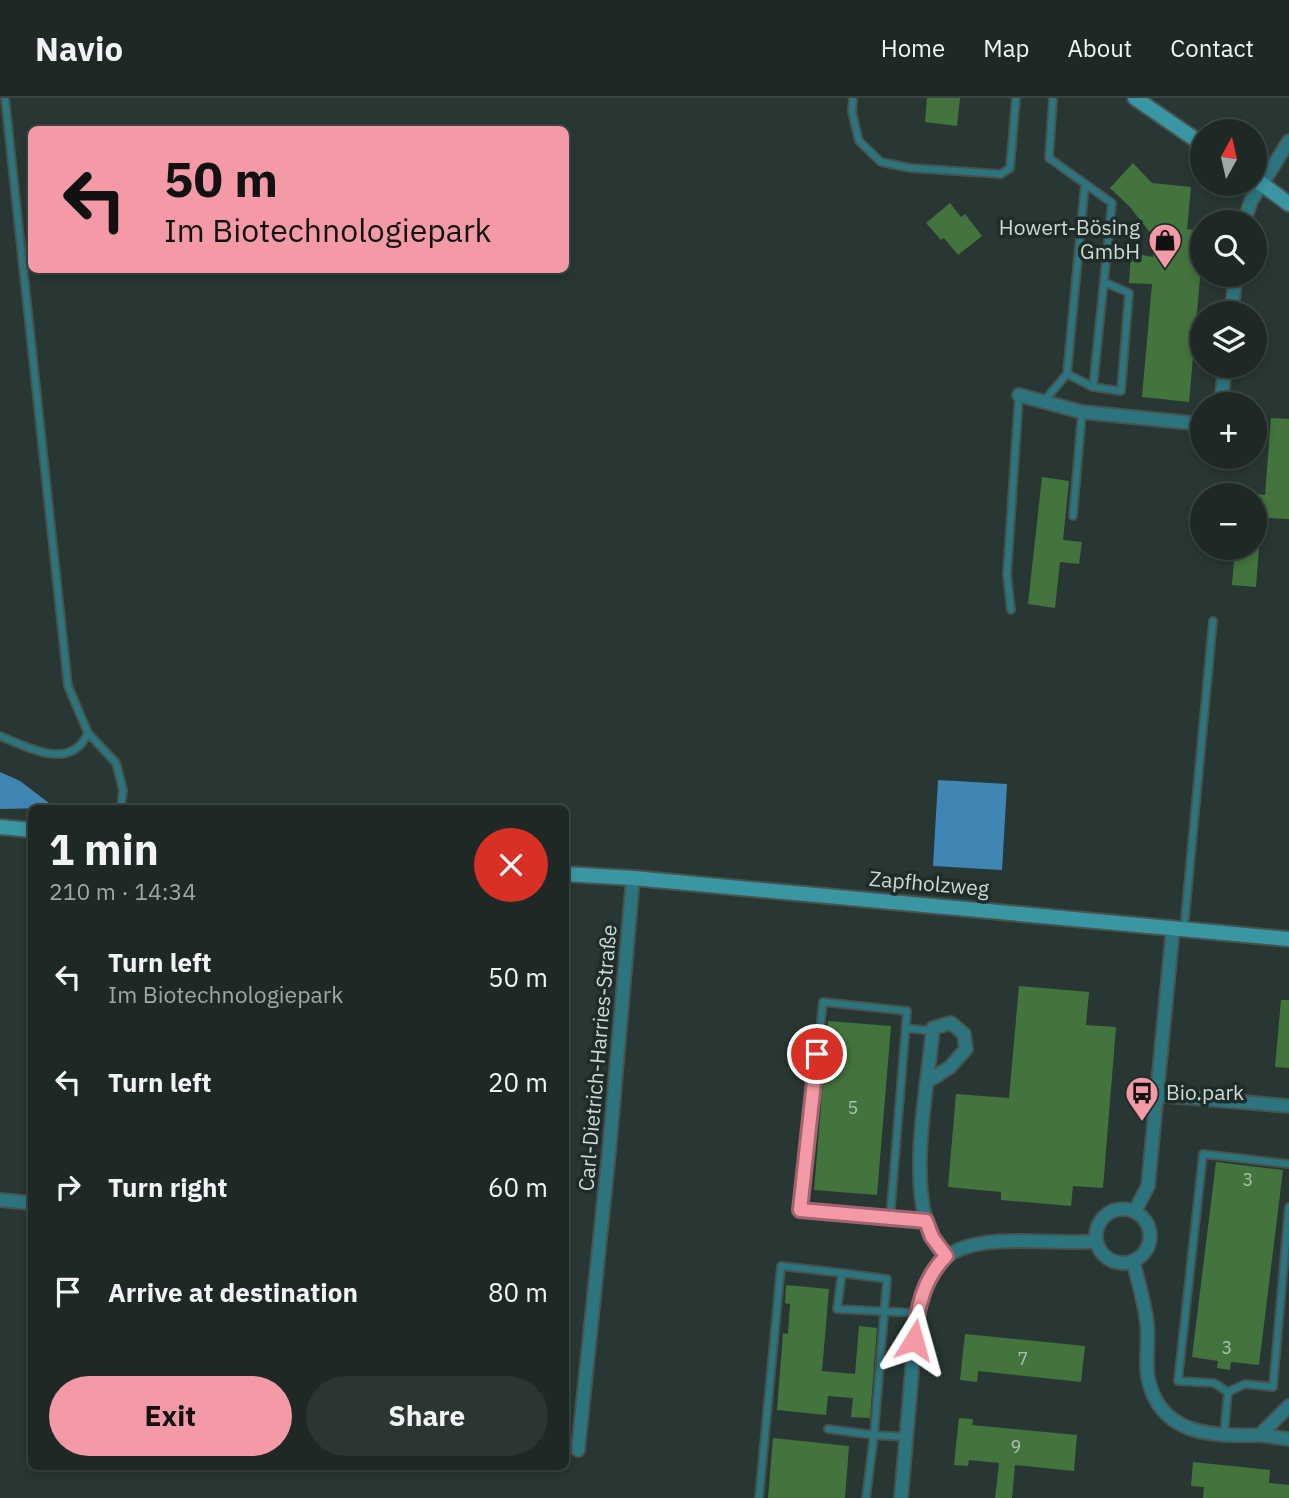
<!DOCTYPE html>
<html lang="en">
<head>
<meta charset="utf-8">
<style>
	:root { --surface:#1e2926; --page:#2b3532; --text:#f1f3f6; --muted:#a1a6a7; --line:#3c4543; --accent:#f49aa7 }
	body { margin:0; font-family:"IBM Plex Sans",sans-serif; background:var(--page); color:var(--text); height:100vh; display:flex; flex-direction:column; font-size:26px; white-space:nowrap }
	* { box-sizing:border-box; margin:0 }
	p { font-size:23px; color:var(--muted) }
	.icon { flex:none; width:38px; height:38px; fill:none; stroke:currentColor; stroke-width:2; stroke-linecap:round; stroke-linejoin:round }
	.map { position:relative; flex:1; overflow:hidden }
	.side { position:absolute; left:28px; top:707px; width:541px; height:665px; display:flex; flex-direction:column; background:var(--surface); border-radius:10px; box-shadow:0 4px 10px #0003,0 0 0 2px var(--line) }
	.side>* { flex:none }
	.banner { position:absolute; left:28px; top:28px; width:541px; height:147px; border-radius:10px; box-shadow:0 4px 10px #0003,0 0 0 2px var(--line); background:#f49aa7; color:#111; overflow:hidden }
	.needle { width:46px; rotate:8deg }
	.fabs { position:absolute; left:1190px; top:21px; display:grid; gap:14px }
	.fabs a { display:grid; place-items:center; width:77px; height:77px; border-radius:50%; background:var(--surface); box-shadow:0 4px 10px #0003,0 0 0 2px var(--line); font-size:35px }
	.pin { position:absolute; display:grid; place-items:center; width:60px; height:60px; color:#fff; margin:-30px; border:4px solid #fff; border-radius:50%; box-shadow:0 2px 7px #0007 }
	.me { position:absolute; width:77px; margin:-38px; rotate:8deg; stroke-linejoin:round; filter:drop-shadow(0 0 5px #0008) }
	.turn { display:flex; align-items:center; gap:24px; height:147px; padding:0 21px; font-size:32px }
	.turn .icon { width:91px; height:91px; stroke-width:2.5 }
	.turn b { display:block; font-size:49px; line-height:60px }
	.round { display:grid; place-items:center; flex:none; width:74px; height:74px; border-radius:37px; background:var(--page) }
	.headline { display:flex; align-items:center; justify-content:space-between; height:119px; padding:0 21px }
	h1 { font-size:42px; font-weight:700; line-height:52px }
	.action { display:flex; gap:14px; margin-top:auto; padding:14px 21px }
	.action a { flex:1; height:80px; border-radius:42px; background:var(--accent); color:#111; font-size:28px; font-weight:700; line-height:80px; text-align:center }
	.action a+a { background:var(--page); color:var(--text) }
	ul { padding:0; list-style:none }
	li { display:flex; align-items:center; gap:21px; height:105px; padding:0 21px }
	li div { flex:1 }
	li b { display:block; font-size:26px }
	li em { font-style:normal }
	header { display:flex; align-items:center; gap:42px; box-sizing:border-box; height:98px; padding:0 35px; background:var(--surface); border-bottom:2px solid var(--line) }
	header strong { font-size:33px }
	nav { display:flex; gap:38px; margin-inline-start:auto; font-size:24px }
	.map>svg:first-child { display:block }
	.water { fill:#3f86b4 }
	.building { fill:#43743d }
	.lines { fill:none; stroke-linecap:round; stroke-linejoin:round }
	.lane-casing { stroke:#465450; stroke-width:10 }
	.street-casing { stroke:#465450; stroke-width:16 }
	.secondary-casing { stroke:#465450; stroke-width:18 }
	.lane { stroke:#2d757e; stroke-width:6 }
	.street { stroke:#2d757e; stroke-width:12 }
	.secondary { stroke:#3a96a2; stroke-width:14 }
	.route-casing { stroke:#9f646d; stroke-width:18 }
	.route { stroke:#f49aa7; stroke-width:12 }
	.labels { text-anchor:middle; stroke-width:7; stroke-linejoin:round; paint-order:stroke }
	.number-label { font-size:18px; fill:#acc0b0 }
	.poi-label { font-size:21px; fill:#cfd9d6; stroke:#1e2d29; text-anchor:end }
	.street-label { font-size:21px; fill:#cfd9d6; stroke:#1e2d29 }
</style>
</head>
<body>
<header>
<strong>Navio</strong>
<nav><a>Home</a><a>Map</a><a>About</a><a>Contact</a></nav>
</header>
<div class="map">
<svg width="1289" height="1400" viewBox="0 0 1289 1400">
	<rect width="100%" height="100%" fill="#283733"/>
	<g class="water">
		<path d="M0 674 20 683 49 705 47 710 0 711Z"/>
		<path d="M938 682 1007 686 1002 772 933 768Z"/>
	</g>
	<g class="building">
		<path d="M927 0H960L957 28 925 24Z"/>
		<path d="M1133 65 1152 85 1191 89 1187 131 1202 133V158L1189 304 1142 299 1152 186 1129 185 1131 155 1153 159 1155 141 1130 109 1110 90Z"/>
		<path d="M950 105 961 119 965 116 982 138 958 157 944 140 941 142 926 125Z"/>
		<path d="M1271 320 1289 321V421L1255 419V396L1265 397Z"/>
		<path d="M1042 379 1069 383 1063 442 1082 444 1079 466 1060 464 1055 510 1028 506Z"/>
		<path d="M1235 450H1259L1256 489 1232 487Z"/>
		<path d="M1019 888 1089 894 1086 927 1116 929 1103 1090 1073 1088 1071 1108 1001 1102V1094L948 1089 956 996 1009 1000Z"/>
		<path d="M1281 902H1289V970L1275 969Z"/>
		<path d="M828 923 891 928 877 1097 814 1092Z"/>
		<path d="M1216 1064 1283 1072 1259 1267 1231 1264 1230 1272 1217 1270 1218 1263 1192 1259Z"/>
		<path d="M786 1187 829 1191 822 1273 855 1276 859 1228 877 1230 870 1320 851 1319 853 1300 828 1298 826 1317 777 1312 783 1235 788 1236 790 1206 785 1205Z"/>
		<path d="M965 1236 1085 1248 1081 1284 978 1273 977 1284 960 1282Z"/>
		<path d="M959 1320 973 1321 972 1327 1077 1337 1074 1373 1015 1367 1012 1400H995L999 1365 969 1362 968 1368 954 1367Z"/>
		<path d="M773 1340 849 1348 845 1400H768Z"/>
		<path d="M1193 1364 1270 1372 1269 1385 1289 1387V1400H1203L1204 1389 1191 1388Z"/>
	</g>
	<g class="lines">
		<defs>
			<g id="lane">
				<path d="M5 0 68 588 88 635 116 665 123 692 121 710"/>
				<path d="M853 0 852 14 859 43 881 64 910 70 1001 76 1010 70 1016 0"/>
				<path d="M1053 0 1049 60 1112 105 1093 289 1121 293 1129 195 1104 184"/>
				<path d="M1067 276 1093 289"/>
				<path d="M1043 304 1067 276 1085 86"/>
				<path d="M1073 418 1082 314"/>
				<path d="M1011 512 1007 477 1019 297"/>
				<path d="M0 638C27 649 71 674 88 635"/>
				<path d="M1184 831 1213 523"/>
				<path d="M906 930 932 933"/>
				<path d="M1289 1066 1203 1056 1178 1283 1214 1285 1228 1294 1245 1286 1273 1289 1289 1109"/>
				<path d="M890 1121 907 913 823 904 801 1112 926 1123"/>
				<path d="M842 1175 887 1181 874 1337 866 1400"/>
				<path d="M828 1331 874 1337 906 1339"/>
				<path d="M1224 1336 1228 1294"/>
				<path d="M759 1400 781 1168 842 1175 837 1211 917 1215"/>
			</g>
			<g id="street">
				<path d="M1244 124 1251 103 1289 43"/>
				<path d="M1231 215 1236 177"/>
				<path d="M1019 297 1082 314 1202 326"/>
				<path d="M1221 306 1225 268"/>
				<path d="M927 984 950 969 966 951 964 936 951 925 933 930C928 985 910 1073 927 1125 931 1138 939 1148 946 1158"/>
				<path d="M1156 997 1289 1008"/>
				<path d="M0 1102 32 1105"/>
				<circle cx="1123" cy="1138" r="27"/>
				<path d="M1135 1113 1148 1088 1173 830"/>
				<path d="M1133 1163C1138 1184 1145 1205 1147 1226 1149 1244 1145 1263 1148 1280 1160 1338 1212 1338 1260 1337"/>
				<path d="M1289 1308 1260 1337 1289 1341"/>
				<path d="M578 1352 609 1054 633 780"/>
				<path d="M901 1400 917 1215C921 1199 926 1183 935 1170 964 1128 1052 1149 1096 1143"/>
			</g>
			<g id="secondary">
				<path d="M1135 0 1202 46"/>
				<path d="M1255 81 1289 106"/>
				<path d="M0 729 32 732"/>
				<path d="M565 776 633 780 1289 841"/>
			</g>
		</defs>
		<use href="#lane" class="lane-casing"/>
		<use href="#street" class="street-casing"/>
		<use href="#secondary" class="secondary-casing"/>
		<use href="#lane" class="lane"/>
		<use href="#street" class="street"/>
		<use href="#secondary" class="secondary"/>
	</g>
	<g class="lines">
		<defs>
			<path id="route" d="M817 956 800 1112 926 1123 932 1139 946 1158C923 1181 917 1211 914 1242"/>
		</defs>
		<use href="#route" class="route-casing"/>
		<use href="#route" class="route"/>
	</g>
	<defs>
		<symbol id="shop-pin" viewBox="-11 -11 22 30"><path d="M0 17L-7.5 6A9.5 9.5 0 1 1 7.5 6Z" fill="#f49aa7" stroke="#1e2d29"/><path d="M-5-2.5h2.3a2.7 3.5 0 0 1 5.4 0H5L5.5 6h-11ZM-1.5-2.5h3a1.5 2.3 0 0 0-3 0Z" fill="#111"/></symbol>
		<symbol id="bus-pin" viewBox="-11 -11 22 30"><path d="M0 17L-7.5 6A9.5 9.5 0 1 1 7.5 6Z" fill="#f49aa7" stroke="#1e2d29"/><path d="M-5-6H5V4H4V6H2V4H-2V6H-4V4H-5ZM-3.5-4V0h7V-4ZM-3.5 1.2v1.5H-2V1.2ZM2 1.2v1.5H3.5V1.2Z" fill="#111"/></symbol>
	</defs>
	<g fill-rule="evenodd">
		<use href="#shop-pin" x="1146" y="123" width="38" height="52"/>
		<use href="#bus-pin" x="1123" y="976" width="38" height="52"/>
	</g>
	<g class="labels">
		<g class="number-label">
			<text x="853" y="1016">5</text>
			<text x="1248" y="1088">3</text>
			<text x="1227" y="1256">3</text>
			<text x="1023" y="1267">7</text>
			<text x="1016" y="1355">9</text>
		</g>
		<g class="poi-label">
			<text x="1140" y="137">Howert-Bösing<tspan x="1140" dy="24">GmbH</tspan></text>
			<text x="1166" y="1002" text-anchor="start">Bio.park</text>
		</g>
		<g class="street-label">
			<text transform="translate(929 786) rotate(5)" y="7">Zapfholzweg</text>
			<text transform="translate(598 960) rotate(-85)" y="7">Carl-Dietrich-Harries-Straße</text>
		</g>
	</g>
</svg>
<div class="fabs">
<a><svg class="needle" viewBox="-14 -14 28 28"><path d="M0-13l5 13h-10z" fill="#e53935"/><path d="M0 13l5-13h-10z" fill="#a1a6a7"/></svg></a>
<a><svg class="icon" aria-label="search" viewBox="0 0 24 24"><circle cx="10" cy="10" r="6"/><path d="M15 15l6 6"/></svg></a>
<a><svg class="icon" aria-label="layers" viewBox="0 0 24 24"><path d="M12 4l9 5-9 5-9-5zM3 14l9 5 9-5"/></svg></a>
<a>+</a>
<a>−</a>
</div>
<div class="pin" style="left:817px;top:956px;background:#d93025"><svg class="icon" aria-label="arrive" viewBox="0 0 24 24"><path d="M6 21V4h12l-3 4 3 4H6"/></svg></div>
<svg class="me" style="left:914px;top:1242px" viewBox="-20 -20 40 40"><path d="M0-17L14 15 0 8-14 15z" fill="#f49aa7" stroke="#fff" stroke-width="4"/></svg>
<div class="banner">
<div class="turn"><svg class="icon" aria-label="left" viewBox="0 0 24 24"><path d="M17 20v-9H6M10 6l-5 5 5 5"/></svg><div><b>50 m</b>Im Biotechnologiepark</div></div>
</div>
<section class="side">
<div class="headline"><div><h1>1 min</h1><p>210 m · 14:34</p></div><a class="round" style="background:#d93025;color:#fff"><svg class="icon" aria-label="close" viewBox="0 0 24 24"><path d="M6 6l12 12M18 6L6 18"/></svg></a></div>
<ul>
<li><svg class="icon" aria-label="left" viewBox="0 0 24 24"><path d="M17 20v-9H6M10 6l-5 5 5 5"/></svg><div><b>Turn left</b><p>Im Biotechnologiepark</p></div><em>50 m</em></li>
<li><svg class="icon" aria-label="left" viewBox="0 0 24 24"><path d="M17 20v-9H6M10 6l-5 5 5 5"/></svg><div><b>Turn left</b></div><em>20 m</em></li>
<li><svg class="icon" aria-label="right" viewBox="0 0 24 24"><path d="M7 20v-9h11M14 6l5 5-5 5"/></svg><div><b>Turn right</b></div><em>60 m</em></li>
<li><svg class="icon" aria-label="arrive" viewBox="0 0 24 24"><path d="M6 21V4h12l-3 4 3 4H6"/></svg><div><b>Arrive at destination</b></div><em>80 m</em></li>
</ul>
<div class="action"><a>Exit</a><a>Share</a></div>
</section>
</div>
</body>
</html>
